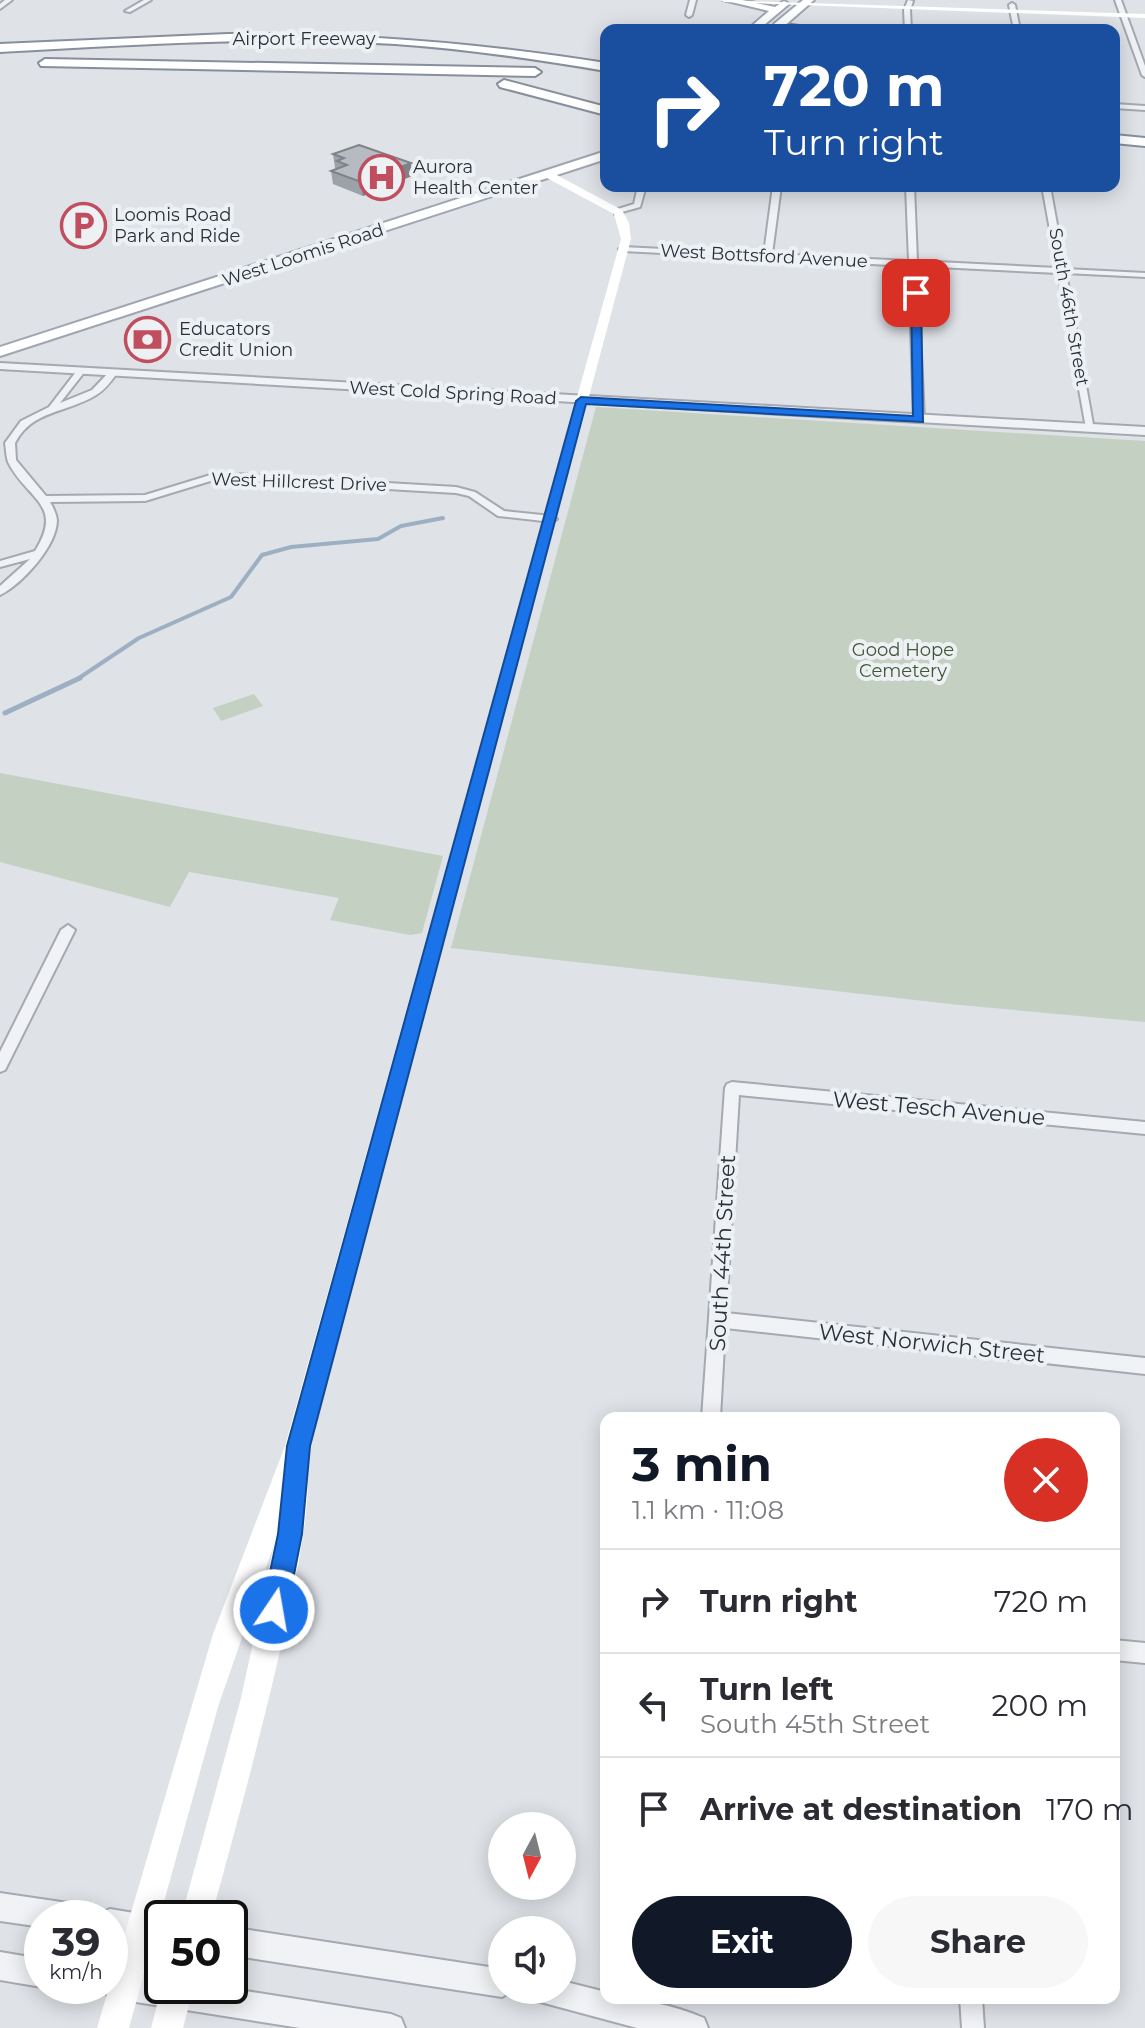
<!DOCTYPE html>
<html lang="en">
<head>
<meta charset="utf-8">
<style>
	:root { --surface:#fff; --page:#f7f7f7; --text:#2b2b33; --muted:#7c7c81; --line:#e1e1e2; --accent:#111827 }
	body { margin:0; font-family:Montserrat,sans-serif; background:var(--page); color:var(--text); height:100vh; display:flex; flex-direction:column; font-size:30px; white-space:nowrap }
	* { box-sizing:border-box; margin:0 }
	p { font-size:26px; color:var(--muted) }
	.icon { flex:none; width:44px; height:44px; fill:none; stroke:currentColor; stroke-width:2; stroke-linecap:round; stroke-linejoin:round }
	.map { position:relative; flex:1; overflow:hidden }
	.panel { position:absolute; left:600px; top:1412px; width:520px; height:592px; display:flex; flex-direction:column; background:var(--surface); border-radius:16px; box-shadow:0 4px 20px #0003 }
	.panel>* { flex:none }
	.guide { position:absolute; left:600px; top:24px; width:520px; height:168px; border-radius:16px; box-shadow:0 4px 20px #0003; background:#1a4fa0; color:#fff; overflow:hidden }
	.needle { width:52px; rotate:187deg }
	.buttons { position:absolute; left:488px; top:1812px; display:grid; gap:16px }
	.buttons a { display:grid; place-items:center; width:88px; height:88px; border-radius:50%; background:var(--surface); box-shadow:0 4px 20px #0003; font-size:40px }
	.speed { position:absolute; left:24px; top:1900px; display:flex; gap:16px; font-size:40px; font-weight:700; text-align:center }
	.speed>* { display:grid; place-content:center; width:104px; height:104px; border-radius:50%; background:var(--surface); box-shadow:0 4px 20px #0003; line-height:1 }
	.speed small { font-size:20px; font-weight:400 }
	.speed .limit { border:4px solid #111; border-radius:12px; background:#fff; color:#111 }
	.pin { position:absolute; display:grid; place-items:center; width:68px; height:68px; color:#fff; margin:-34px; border-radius:16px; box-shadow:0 4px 12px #0006 }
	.me { position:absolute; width:88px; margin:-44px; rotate:12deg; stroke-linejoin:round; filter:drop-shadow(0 0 6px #0008) }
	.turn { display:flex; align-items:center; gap:28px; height:168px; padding:0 32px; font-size:36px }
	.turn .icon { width:104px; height:104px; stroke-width:2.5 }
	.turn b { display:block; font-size:56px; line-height:68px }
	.round { display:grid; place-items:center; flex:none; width:84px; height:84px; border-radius:42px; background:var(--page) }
	.head { display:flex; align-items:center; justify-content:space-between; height:136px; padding:0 32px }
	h1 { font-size:48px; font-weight:700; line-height:60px; color:var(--accent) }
	.cta { display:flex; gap:16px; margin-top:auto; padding:16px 32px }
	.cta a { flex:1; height:92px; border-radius:48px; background:var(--accent); color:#fff; font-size:32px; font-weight:700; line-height:92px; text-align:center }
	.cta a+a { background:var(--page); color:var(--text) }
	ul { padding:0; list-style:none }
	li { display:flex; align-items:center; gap:24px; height:104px; padding:0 32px; border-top:2px solid var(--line) }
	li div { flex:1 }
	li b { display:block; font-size:30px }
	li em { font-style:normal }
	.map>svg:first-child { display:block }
	.green { fill:#c4d0c1 }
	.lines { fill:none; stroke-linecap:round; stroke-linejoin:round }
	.stream-far1 { stroke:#9dafc3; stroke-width:4 }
	.stream { stroke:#9dafc3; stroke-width:5 }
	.minor-casing { stroke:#a5a9b0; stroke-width:4 }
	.tertiary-casing { stroke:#a5a9b0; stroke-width:4 }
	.primary-casing { stroke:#9fa6b1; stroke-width:4 }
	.motorway-casing { stroke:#878f9c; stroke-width:4 }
	.minor { fill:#f1f2f5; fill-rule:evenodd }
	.tertiary { fill:#f1f2f5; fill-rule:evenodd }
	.secondary { fill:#fff; fill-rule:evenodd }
	.primary { fill:#fff; fill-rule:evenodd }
	.motorway { fill:#fff; fill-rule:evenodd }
	.wall { fill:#9da1a8 }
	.shaded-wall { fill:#7f8388 }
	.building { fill:#b6bbc3; stroke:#7f8388; stroke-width:2 }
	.route { fill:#1a73e8; stroke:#114b97; stroke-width:2 }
	.labels { text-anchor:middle; stroke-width:8; stroke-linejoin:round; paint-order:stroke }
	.far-street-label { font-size:18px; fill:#29303c; stroke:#eef1f4 }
	.far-poi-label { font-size:18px; fill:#29303c; stroke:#eef1f4; text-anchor:start }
	.far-park-label { font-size:18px; fill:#3d5638; stroke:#eef1f4 }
	.street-label { font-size:22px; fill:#29303c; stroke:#eef1f4 }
</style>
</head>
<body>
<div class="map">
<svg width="1145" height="2028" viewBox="0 0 1145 2028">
	<rect width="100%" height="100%" fill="#dfe2e7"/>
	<g class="green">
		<path d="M596 407 1145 441V1022L960 1005 451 948Z"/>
		<path d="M254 694 263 706 221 721 213 708Z"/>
		<path d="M0 773 443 856 422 933 410 935 330 920 339 898 189 872 170 907 0 862Z"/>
	</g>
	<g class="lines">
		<path class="stream-far1" d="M76 680 139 638 231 597 262 555 291 547 378 539 401 526 443 518"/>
		<path class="stream" d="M5 713 80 678"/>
		<defs>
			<g id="minor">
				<path d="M5 0H12L0 9V4Z"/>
				<path d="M144 0H151L130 12 125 11Z"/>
				<path d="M690 0H696L692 15 689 17 686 15Z"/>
				<path d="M908 0 913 1 910 10 911 30H905L904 10Z"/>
				<path d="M1115 0H1121L1145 66V77L1142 75Z"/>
				<path d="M1012 3 1015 5 1020 30H1014L1009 5Z"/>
				<path d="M1114 104 1145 106V110L1114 108Z"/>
				<path d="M638 186H646L640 207 615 214V210L634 204Z"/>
				<path d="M773 186H781L772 254 909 261 906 186H914L917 261 1057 268 1042 186H1050L1065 269 1145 273V277L1066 273 1094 430 1086 428 1058 273 917 266 924 419 919 422 914 419 909 266 623 251 619 249 623 247 764 254Z"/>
				<path d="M79 368 86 370 60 403 92 390 111 370 118 372C112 380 105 390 96 395 67 413 32 410 15 443L16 460 46 496 145 495 217 473 456 487 475 492 504 511 552 516 557 519 552 522 498 516 469 496 456 493 217 479 145 501 50 502C53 507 56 513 57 520 57 546 22 584 0 595V586L30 559 0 567V561L35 551C65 504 26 499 8 462 6 456 6 449 5 443L21 421 49 407Z"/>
				<path d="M68 925 75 930 5 1070 0 1072V1052L61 930Z"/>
				<path d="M732 1082 1145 1122V1134L739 1095 726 1313 1145 1358V1374L725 1328 720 1418H702L725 1088 727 1084Z"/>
				<path d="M1114 1640 1145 1643V1663L1114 1660Z"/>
				<path d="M960 1998H982L984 2028H962Z"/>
			</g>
			<g id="tertiary">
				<path d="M0 363 1145 427V435L0 369Z"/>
				<path d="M0 1893 75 1904 85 1908 89 1918H42V1927L0 1921Z"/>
				<path d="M110 1909 164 1918 162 1945 110 1937V1918H98L100 1913Z"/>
				<path d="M230 1927 502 1969V1990H513L502 1997 230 1955Z"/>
				<path d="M0 1952 42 1959V1986H45L42 1987 0 1980Z"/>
				<path d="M117 1971 162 1978V1986H214L391 2014 401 2018 405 2028H300L117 1999 107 1995 103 1986H110V1974Z"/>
				<path d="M562 1981 606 1992V1998C639 1998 674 2005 704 2018L708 2028H637L533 2000 529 1990H562Z"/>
			</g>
			<g id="primary">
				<path d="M723 0H742L775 7 784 1 789 4 758 30H747L769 11Z"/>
				<path d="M803 0H814L782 28H774V24Z"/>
				<path d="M606 151V159L0 356V347Z"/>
			</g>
			<g id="motorway">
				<path d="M228 34C356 33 480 43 606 63V71C536 59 466 49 395 44 263 36 131 45 0 52V44Z"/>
				<path d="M45 59 535 68 541 72 535 76 41 66 39 63Z"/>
				<path d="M504 80 606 107V115L500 87 498 84Z"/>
				<path d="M1114 135 1145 138V146L1114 143Z"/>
			</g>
		</defs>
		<use href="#minor" class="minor-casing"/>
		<use href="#tertiary" class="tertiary-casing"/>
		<use href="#primary" class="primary-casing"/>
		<use href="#motorway" class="motorway-casing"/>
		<use href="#minor" class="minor"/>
		<use href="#tertiary" class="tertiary"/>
		<g class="secondary">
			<path d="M720 0 1145 14V18L724 2Z"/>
			<path d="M545 173H553L622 210 629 223 631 239 304 1465C328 1501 228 1856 211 1918H181L241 1698 274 1545 218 1707 129 2028H97L213 1634 285 1446 621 239 614 214 545 177Z"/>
			<path d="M162 1986H194L183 2028H151Z"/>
		</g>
		<use href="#primary" class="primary"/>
		<use href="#motorway" class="motorway"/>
	</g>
	<g class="wall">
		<path d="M333 154 412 176 363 196 333 184 331 171 337 169 335 168Z"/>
		<path d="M165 334 156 347 136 346 133 335Z"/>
	</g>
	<g class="shaded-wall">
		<path d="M411 163 412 176 363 196 361 182Z"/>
		<path d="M163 323 165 334 156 347 154 336Z"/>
	</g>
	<g class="building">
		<path d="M791 24 808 26 804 30H785Z"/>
		<path d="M359 145 411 163 361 182 331 171 347 165 337 161 344 158 333 154Z"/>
		<path d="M142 322 163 323 154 336 133 335Z"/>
	</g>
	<path class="route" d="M916 290 921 293 923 422 586 404 310 1446 302 1534 287 1610 283 1618 274 1622 266 1618 262 1610 278 1534 287 1446 576 401 581 397 913 416 911 293Z"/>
	<defs>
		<symbol id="hospital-ring" viewBox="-11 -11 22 22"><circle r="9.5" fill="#eef1f4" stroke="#c14e5f" stroke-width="1.5"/><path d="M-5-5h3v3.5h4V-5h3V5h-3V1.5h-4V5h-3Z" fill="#c14e5f"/></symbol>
		<symbol id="parking-ring" viewBox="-11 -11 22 22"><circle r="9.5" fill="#eef1f4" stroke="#c14e5f" stroke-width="1.5"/><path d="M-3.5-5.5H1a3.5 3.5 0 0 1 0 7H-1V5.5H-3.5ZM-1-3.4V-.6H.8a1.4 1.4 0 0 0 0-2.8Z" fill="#c14e5f"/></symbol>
		<symbol id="bank-ring" viewBox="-11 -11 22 22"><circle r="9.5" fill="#eef1f4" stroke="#c14e5f" stroke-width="1.5"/><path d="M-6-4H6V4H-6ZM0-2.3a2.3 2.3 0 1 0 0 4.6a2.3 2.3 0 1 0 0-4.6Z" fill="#c14e5f"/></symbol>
	</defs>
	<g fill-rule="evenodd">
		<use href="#hospital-ring" x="356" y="152" width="51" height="51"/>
		<use href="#parking-ring" x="58" y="200" width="51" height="51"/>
		<use href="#bank-ring" x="122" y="314" width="51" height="51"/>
	</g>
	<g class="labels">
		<g class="far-street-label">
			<text x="304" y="45">Airport Freeway</text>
			<text transform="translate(303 255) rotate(-18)" y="6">West Loomis Road</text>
			<text transform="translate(764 256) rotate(3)" y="6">West Bottsford Avenue</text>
			<text transform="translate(1069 307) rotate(80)" y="6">South 46th Street</text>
			<text transform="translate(453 393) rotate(3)" y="6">West Cold Spring Road</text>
			<text transform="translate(299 482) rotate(2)" y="6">West Hillcrest Drive</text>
		</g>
		<g class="far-poi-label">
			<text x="413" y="173">Aurora<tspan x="413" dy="21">Health Center</tspan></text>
			<text x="114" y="221">Loomis Road<tspan x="114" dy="21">Park and Ride</tspan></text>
			<text x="179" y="335">Educators<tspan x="179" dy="21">Credit Union</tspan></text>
		</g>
		<g class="far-park-label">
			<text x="903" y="656">Good Hope<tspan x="903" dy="21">Cemetery</tspan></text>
		</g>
		<g class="street-label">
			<text transform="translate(939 1108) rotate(5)" y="8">West Tesch Avenue</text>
			<text transform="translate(722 1253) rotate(-87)" y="8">South 44th Street</text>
			<text transform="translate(932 1343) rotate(6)" y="8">West Norwich Street</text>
		</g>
	</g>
</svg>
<div class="buttons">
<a><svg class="needle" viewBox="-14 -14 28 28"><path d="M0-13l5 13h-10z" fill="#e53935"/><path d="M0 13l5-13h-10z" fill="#7c7c81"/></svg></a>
<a><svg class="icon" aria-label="sound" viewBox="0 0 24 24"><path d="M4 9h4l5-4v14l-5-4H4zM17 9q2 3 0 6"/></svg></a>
</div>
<div class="speed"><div>39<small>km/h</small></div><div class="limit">50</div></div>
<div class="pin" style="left:916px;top:293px;background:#d93025"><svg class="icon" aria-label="arrive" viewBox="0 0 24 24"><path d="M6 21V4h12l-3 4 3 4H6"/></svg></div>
<svg class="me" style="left:274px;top:1610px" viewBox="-20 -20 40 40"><circle r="17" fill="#1a73e8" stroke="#fff" stroke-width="3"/><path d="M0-11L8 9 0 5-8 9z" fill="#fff"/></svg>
<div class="guide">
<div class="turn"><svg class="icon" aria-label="right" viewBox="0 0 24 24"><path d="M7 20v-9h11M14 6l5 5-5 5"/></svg><div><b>720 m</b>Turn right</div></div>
</div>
<section class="panel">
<div class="head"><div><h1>3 min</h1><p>1.1 km · 11:08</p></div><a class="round" style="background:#d93025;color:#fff"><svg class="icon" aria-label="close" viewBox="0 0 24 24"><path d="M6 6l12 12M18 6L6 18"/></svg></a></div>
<ul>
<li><svg class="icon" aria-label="right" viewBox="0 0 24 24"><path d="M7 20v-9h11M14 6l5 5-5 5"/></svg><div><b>Turn right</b></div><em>720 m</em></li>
<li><svg class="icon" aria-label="left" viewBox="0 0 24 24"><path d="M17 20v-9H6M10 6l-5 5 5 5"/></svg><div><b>Turn left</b><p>South 45th Street</p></div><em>200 m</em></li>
<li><svg class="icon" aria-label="arrive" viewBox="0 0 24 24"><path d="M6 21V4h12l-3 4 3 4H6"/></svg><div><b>Arrive at destination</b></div><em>170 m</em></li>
</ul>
<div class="cta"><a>Exit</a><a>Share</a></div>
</section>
</div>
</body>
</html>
